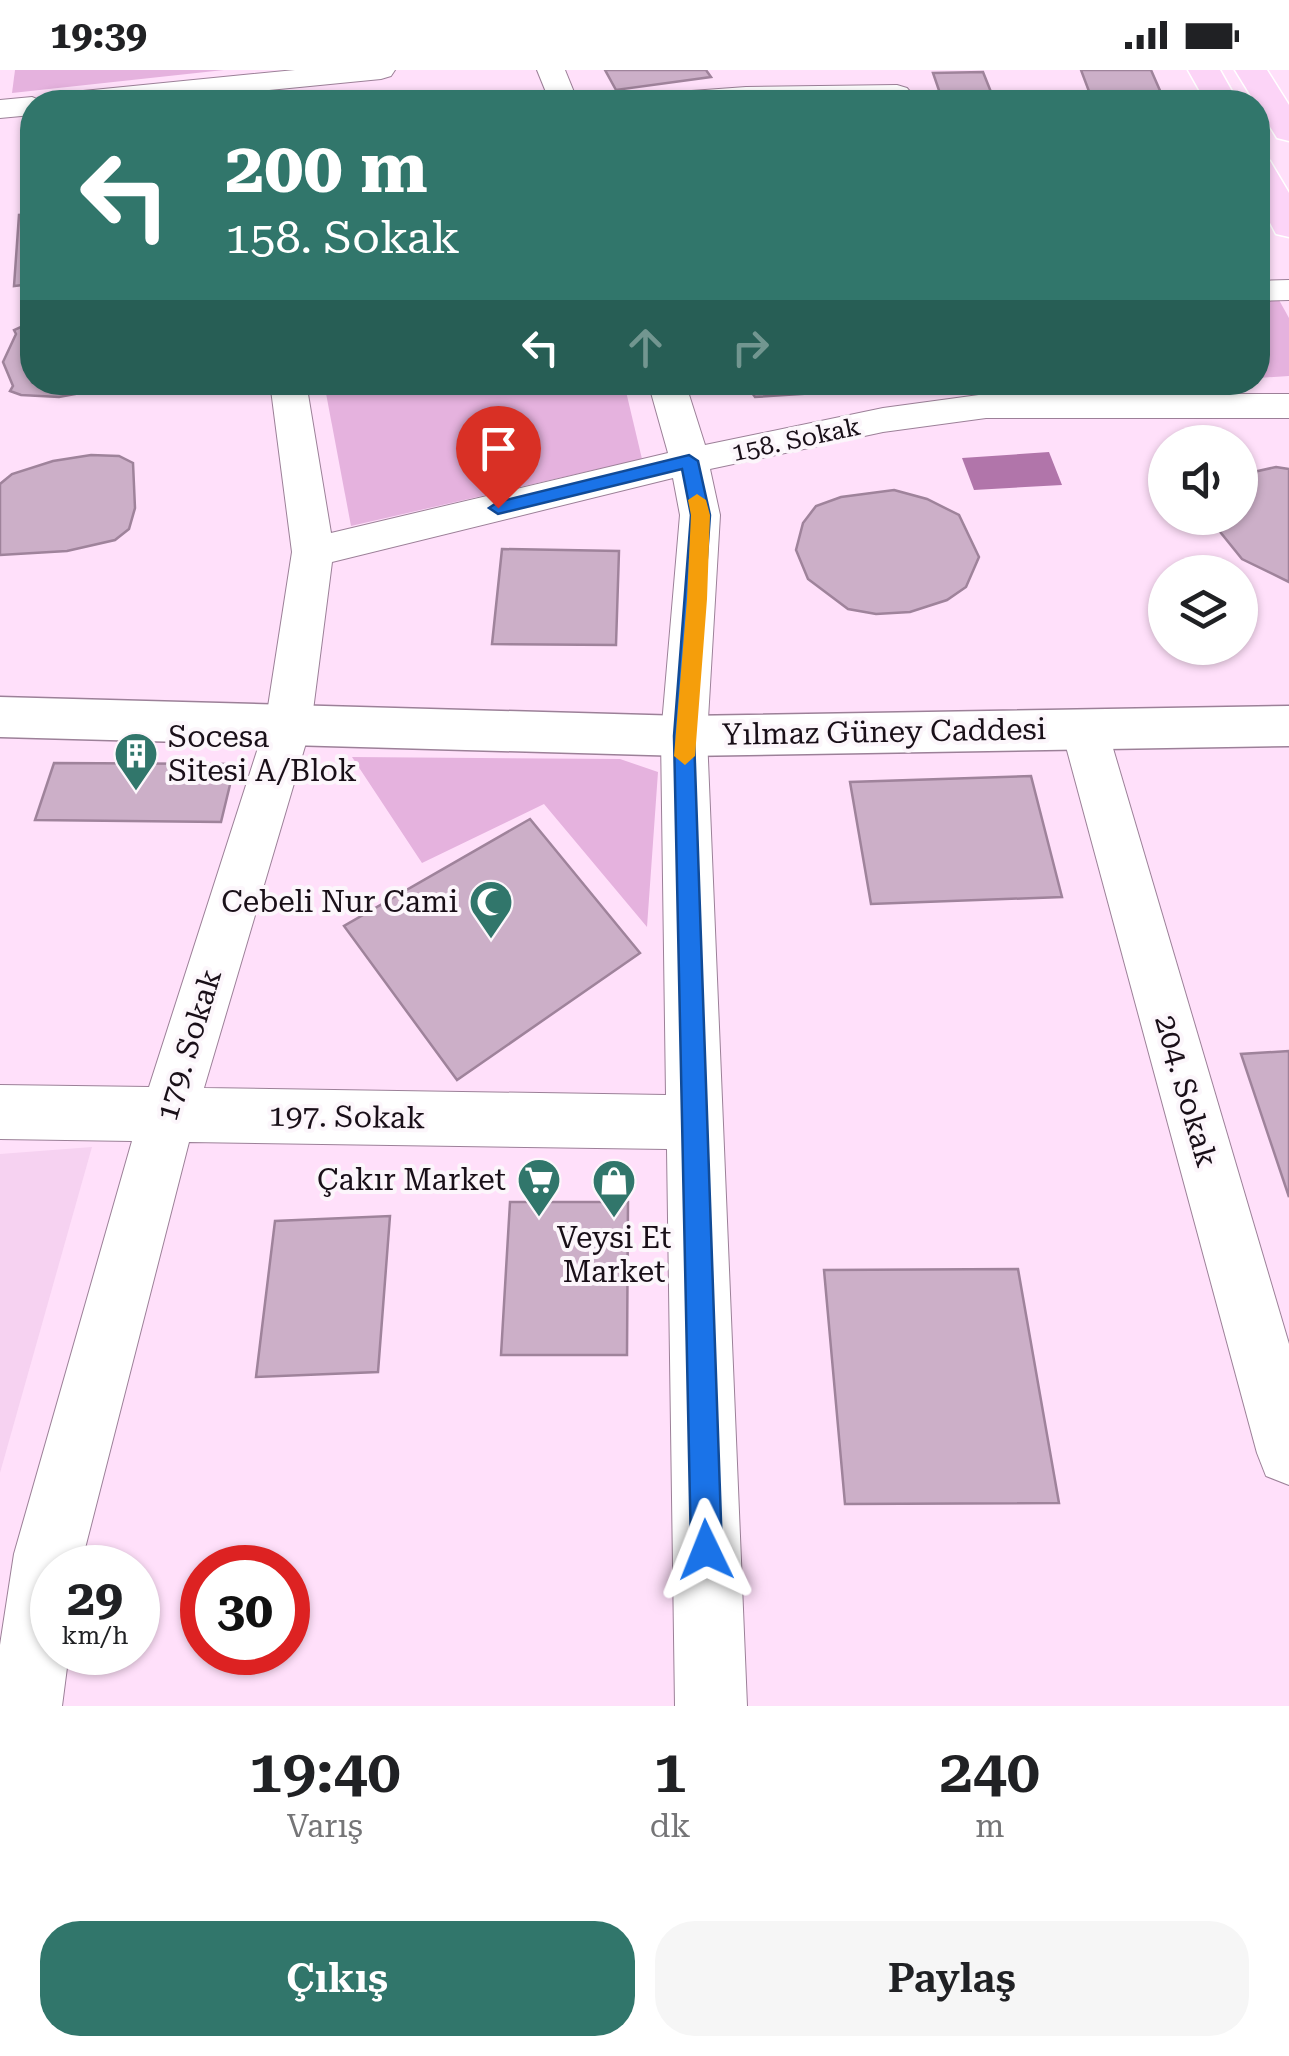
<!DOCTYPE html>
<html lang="tr">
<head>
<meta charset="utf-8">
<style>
	:root { --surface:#fff; --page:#f6f6f6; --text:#202124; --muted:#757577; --accent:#31766b }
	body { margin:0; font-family:"Roboto Serif",serif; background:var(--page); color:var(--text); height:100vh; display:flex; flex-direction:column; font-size:38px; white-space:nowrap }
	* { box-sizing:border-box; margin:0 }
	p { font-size:32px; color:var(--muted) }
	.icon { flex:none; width:55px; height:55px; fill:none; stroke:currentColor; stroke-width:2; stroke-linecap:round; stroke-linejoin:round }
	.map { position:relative; height:1636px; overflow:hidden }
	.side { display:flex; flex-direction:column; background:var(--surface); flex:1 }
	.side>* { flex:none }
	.top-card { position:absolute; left:20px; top:20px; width:1250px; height:305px; border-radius:40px; box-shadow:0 2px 8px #0004; background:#31766b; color:#fff; overflow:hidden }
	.fabs { position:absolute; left:1148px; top:355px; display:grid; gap:20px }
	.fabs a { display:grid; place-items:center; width:110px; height:110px; border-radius:50%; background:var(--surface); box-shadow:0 2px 8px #0004; font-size:50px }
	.speed { position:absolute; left:30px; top:1475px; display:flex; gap:20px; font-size:50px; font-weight:700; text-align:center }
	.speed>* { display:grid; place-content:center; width:130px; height:130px; border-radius:50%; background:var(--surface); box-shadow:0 2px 8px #0004; line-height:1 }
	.speed small { font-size:25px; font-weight:400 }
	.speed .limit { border:15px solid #d22; background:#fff; color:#111 }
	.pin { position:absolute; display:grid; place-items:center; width:85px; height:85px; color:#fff; margin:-102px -42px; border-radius:50% 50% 50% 0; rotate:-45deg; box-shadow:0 0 10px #0007 }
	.pin .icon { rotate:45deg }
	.me { position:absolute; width:110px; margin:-55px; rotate:358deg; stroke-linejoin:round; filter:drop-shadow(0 0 8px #0008) }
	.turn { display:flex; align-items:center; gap:35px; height:210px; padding:0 40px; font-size:45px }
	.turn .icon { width:130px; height:130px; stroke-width:2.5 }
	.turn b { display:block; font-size:70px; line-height:85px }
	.lanes { display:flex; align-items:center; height:95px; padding:0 40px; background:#0003; justify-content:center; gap:50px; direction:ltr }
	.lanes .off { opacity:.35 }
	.eta { display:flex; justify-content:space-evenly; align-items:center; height:170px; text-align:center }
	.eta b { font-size:60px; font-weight:600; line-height:70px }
	.primary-button { display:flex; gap:20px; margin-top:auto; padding:20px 40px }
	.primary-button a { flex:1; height:115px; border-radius:40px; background:var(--accent); color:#fff; font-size:40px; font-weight:600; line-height:115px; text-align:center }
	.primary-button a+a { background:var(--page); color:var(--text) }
	.status { display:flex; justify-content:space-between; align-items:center; height:70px; padding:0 50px; background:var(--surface); direction:ltr }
	.status svg { height:28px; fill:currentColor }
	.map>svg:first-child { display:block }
	.built { fill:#f6d2f1 }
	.green { fill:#e5b2de }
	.water { fill:#b175aa }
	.building { fill:#ccafc8; stroke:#9f839b; stroke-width:2.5 }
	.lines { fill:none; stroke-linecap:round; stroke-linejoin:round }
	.minor-casing { stroke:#9c8098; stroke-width:2 }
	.tertiary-casing { stroke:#9c8098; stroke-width:3 }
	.primary-casing { stroke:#fff; stroke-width:3 }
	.minor { fill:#fff; fill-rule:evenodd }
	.tertiary { fill:#fff; fill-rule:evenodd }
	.primary { fill:#fcd4f7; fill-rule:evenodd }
	.route { fill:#1a73e8; stroke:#114b97; stroke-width:2.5 }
	.slow { fill:#f59e0b }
	.labels { text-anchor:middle; stroke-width:8; stroke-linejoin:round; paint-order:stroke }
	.far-street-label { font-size:25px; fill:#190f18; stroke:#fcf6fb }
	.street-label { font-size:30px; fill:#190f18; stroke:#fcf6fb }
	.poi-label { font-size:30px; fill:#190f18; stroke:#fcf6fb; text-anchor:end }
</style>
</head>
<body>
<div class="status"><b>19:39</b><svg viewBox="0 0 49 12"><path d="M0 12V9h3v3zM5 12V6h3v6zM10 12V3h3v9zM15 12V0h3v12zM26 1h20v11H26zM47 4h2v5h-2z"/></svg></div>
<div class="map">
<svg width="1289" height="1636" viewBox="0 0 1289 1636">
	<rect width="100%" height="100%" fill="#ffe0fa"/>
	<path class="built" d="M92 1077 0 1403V1084Z"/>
	<g class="green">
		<path d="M15 0H224L12 23Z"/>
		<path d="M1279 230 1289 248V306L1258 308V231Z"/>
		<path d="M359 313H624L642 389 351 456 325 318Z"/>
		<path d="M352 687 620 689 658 702 647 857 544 734 422 793Z"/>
	</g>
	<path class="water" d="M1049 382 1062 415 974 420 962 388Z"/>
	<g class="building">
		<path d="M605 0H706L711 7 616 20Z"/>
		<path d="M1081 0H1151L1165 32H1093Z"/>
		<path d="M983 2 995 32H943L933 3Z"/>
		<path d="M338 23 383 30 407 32H312Z"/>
		<path d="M32 144V214L14 216 19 145Z"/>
		<path d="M32 252V312H112L91 321 59 327 21 325 10 321 13 316 3 292 16 264 14 260Z"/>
		<path d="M744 312H847L816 323 755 327Z"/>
		<path d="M91 385 119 386 133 393 135 438 129 459 115 470 67 481 0 485V414L12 404 53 391Z"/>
		<path d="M1276 397 1289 399V512L1242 489 1217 458V448H1240V405Z"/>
		<path d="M894 420 927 429 959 445 979 487 966 517 947 530 910 542 876 544 848 539 808 509 796 480 803 453 816 436 841 427Z"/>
		<path d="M502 479 619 481 616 575 492 574Z"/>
		<path d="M54 693 235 694 221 752 35 750Z"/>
		<path d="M1031 706 1062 827 871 834 850 712Z"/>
		<path d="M530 749 640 883 457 1010 344 856Z"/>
		<path d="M1289 981V1127L1241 984Z"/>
		<path d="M510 1132H628L627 1285H501Z"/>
		<path d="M390 1146 378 1302 256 1307 275 1151Z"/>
		<path d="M1018 1199 1059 1433 845 1434 824 1200Z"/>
	</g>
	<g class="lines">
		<defs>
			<g id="minor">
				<path d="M295 0H395L391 6 381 9 145 32H48L53 26 63 23Z"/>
				<path d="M537 0H565L578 32H550Z"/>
				<path d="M897 15 907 18 912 24 907 30 649 32 654 26 664 23 746 17Z"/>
				<path d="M32 27 44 32H32V45L0 48V30Z"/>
				<path d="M1289 210V230L1258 231V211Z"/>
				<path d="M270 312H306L331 463 668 383 648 312H685L705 375 883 338 986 324H1289V348H986L883 362 710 399 720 445 707 666 747 1636H675L667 1079 189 1072 80 1498H52V1582H69L62 1636H0V1575L14 1484 132 1071 0 1069V1015L149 1017 265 656 292 482ZM673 408 680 445 661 666 666 1025 204 1018 311 656 332 492Z"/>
				<path d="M1084 640 1100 645 1107 658 1289 1274V1415L1266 1406 1257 1383 1061 658 1068 645Z"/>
			</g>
			<path id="tertiary" d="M0 627 684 646 1289 636V676L684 686 0 667Z"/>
			<g id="primary">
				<path d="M1188 0H1220L1238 32H1206Z"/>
				<path d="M1235 0H1267L1289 35V71L1277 68Z"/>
				<path d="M1258 88 1270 91 1289 123V167L1276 164 1258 130Z"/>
			</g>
		</defs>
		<use href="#minor" class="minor-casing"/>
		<use href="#tertiary" class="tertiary-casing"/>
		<use href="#primary" class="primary-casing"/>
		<use href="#minor" class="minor"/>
		<use href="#tertiary" class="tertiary"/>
		<use href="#primary" class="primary"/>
	</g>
	<path class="route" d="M689 385 698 391 710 445 694 666 722 1480 717 1491 706 1496 696 1491 691 1480 674 666 691 445 682 399 498 444 489 438 498 432Z"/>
	<path class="slow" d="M697 424 706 430 710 445 707 529 695 686 685 695 674 686 687 529 691 445 688 430Z"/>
	<defs>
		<symbol id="building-pin" viewBox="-11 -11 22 30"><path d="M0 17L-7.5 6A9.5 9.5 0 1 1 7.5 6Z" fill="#31766b" stroke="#fcf6fb"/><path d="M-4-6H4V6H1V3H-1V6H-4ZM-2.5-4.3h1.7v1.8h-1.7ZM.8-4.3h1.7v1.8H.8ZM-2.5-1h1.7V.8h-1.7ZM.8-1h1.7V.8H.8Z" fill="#fff"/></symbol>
		<symbol id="mosque-pin" viewBox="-11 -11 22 30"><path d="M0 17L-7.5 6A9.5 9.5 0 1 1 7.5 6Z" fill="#31766b" stroke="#fcf6fb"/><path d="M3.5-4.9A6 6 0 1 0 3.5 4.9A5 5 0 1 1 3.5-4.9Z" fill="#fff"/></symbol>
		<symbol id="supermarket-pin" viewBox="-11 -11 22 30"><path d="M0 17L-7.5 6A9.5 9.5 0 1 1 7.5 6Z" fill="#31766b" stroke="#fcf6fb"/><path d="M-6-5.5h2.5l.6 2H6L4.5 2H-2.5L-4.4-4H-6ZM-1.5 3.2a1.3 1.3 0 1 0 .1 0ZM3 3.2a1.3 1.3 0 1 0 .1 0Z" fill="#fff"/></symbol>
		<symbol id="shop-pin" viewBox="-11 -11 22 30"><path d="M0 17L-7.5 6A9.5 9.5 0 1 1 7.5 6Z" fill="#31766b" stroke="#fcf6fb"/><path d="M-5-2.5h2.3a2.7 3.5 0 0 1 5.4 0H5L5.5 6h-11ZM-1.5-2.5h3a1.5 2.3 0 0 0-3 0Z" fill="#fff"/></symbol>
	</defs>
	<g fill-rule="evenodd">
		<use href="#building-pin" x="111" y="659" width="50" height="68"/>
		<use href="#mosque-pin" x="466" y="807" width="50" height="68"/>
		<use href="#supermarket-pin" x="514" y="1085" width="50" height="68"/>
		<use href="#shop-pin" x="589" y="1086" width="50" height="68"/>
	</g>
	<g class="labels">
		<g class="far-street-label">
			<text transform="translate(796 369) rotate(-12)" y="9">158. Sokak</text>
		</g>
		<g class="street-label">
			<text transform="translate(884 662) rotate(-1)" y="10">Yılmaz Güney Caddesi</text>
			<text transform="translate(189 975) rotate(-73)" y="10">179. Sokak</text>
			<text transform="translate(1186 1021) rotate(74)" y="10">204. Sokak</text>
			<text transform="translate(347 1047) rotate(1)" y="10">197. Sokak</text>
		</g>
		<g class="poi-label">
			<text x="168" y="677" text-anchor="start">Socesa<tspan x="168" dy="34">Sitesi A/Blok</tspan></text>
			<text x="458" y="842">Cebeli Nur Cami</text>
			<text x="506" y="1120">Çakır Market</text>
			<text x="614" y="1178" text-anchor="middle">Veysi Et<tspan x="614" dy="34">Market</tspan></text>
		</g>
	</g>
</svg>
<div class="fabs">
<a><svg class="icon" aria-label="sound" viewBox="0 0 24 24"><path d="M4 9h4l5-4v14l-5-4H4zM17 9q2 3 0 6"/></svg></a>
<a><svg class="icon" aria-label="layers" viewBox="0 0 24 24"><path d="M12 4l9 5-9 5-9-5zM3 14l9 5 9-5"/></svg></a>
</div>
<div class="speed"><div>29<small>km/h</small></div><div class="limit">30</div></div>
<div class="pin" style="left:498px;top:438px;background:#d93025"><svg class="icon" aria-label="arrive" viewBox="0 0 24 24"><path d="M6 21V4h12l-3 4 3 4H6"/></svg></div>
<svg class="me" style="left:706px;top:1480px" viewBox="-20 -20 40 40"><path d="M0-17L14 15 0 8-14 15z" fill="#1a73e8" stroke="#fff" stroke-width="4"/></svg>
<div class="top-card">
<div class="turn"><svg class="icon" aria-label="left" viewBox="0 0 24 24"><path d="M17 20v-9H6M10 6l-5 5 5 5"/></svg><div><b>200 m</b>158. Sokak</div></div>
<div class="lanes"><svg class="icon" aria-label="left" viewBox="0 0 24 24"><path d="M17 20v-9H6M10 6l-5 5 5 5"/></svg><svg class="icon off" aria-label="ahead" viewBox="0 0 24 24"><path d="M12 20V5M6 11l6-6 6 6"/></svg><svg class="icon off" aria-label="right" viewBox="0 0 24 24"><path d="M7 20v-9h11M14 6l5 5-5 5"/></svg></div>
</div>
</div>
<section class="side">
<div class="eta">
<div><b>19:40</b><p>Varış</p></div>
<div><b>1</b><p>dk</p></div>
<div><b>240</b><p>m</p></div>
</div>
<div class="primary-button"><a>Çıkış</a><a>Paylaş</a></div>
</section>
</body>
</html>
